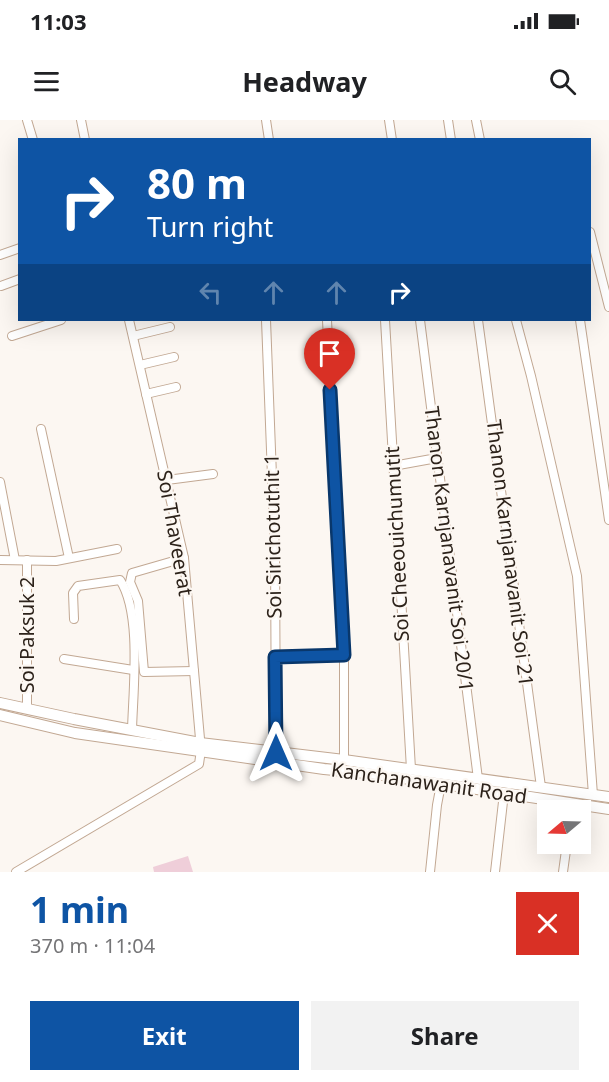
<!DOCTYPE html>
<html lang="en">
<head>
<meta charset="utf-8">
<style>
	:root { --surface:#fff; --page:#f2f2f2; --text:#202124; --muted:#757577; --accent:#0e54a4 }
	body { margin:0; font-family:"Noto Sans",sans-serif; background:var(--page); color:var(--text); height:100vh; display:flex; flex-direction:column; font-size:22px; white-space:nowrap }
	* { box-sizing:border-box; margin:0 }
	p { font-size:20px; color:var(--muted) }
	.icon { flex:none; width:33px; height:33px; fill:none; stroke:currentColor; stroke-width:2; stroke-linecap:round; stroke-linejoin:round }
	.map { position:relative; height:752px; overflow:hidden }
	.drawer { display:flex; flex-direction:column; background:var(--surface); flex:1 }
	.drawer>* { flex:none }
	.banner { position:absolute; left:18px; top:18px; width:573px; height:183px; border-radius:0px; box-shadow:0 6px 24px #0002; background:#0e54a4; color:#fff; overflow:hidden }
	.needle { width:39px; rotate:251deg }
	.buttons { position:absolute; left:537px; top:680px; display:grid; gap:12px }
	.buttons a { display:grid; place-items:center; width:54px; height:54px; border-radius:0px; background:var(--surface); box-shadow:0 6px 24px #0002; font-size:30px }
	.pin { position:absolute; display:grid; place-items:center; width:51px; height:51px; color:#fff; margin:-62px -26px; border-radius:50% 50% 50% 0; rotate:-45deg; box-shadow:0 0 6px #0007 }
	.pin .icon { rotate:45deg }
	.me { position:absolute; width:66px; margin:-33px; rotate:0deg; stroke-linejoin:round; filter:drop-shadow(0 0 4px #0008) }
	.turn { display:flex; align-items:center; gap:21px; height:126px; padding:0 30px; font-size:27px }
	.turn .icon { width:78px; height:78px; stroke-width:2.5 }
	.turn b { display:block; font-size:42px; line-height:51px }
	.lanes { display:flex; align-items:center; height:57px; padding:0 30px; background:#0003; justify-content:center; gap:30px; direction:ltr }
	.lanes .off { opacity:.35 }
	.round { display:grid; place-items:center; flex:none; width:63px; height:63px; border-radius:0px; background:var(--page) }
	.summary { display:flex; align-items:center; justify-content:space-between; height:102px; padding:0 30px }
	h1 { font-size:36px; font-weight:700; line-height:45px; color:var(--accent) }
	.primary-button { display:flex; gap:12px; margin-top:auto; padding:12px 30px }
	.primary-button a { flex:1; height:69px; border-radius:0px; background:var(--accent); color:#fff; font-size:24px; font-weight:700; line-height:69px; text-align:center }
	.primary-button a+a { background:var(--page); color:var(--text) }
	.status { display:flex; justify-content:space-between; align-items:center; height:42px; padding:0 30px; background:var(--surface); direction:ltr }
	.status svg { height:16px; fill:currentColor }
	header { display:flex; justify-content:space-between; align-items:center; height:78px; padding:0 30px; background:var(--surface); font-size:27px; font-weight:700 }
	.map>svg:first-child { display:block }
	.green { fill:#efced9 }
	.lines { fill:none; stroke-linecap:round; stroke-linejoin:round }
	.minor-casing { stroke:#c2a893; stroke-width:10 }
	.major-casing { stroke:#c2a893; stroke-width:12 }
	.minor { stroke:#fff; stroke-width:8 }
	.major { stroke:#fff; stroke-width:10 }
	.route-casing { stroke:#09376b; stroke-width:15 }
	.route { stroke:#0e54a4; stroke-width:10 }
	.labels { text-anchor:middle; stroke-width:4.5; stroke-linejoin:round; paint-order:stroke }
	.street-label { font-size:20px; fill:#2c221a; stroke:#fcf7f2 }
</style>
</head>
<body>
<div class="status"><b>11:03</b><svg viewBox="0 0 49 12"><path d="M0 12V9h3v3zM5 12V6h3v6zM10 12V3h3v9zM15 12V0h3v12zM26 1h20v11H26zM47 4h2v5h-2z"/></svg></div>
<header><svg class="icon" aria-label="menu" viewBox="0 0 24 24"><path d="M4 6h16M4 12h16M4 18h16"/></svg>Headway<svg class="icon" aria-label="search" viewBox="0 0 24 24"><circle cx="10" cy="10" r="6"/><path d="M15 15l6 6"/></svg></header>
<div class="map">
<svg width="609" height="752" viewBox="0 0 609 752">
	<rect width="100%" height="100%" fill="#fcf7f2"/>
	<path class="green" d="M188 736 193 752H154L153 747Z"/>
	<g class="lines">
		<defs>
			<g id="minor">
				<path d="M27 0 33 20"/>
				<path d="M81 0 85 20"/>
				<path d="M266 0 269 20"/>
				<path d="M389 0 392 20"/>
				<path d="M448 0 451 20"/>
				<path d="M476 0 480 20"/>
				<path d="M590 112 609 187"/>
				<path d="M0 135 20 128"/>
				<path d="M1 166 20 159"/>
				<path d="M266 200 275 434 276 633"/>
				<path d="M327 200 344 535V640"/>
				<path d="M385 200 411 649"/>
				<path d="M420 200 478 659"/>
				<path d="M478 200 541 667"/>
				<path d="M516 200 531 256 577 456 593 675"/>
				<path d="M580 200 609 400"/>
				<path d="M12 216 61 200"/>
				<path d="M133 216 170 207"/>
				<path d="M140 245 174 237"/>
				<path d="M146 274 176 267"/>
				<path d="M41 309 69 438"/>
				<path d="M393 346 437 338"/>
				<path d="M167 360 213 354"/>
				<path d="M0 362 15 440"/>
				<path d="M184 438 132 453 130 462 138 481 144 552 194 551"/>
				<path d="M0 440 56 441 117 429"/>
				<path d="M74 499 73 473 78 466 120 460C142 493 133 570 132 610"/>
				<path d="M275 537 344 535"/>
				<path d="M64 539 133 550"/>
				<path d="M27 589V440"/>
				<path d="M16 752 199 644 201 630 184 438 129 200"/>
				<path d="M430 752 437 685 441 664"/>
				<path d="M495 752 504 673"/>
				<path d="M563 752 567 723"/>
			</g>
			<g id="major">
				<path d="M0 583 74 599 200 623 344 640 609 677"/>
				<path d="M0 595 75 613 324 649 376 654 504 673 609 689"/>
			</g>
		</defs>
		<use href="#minor" class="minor-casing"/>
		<use href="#major" class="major-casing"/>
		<use href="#minor" class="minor"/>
		<use href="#major" class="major"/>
	</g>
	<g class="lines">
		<defs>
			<path id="route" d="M276 633 275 537 344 535 330 270"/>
		</defs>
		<use href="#route" class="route-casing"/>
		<use href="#route" class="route"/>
	</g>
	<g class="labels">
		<g class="street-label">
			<text transform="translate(175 413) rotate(80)" y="7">Soi Thaveerat</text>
			<text transform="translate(273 416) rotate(-91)" y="7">Soi Sirichotuthit 1</text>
			<text transform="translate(397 424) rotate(-93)" y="7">Soi Cheeouichumutit</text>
			<text transform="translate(449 429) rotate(83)" y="7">Thanon Karnjanavanit Soi 20/1</text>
			<text transform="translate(510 433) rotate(83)" y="7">Thanon Karnjanavanit Soi 21</text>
			<text transform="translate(27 515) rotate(-90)" y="7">Soi Paksuk 2</text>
			<text transform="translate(429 663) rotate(8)" y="7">Kanchanawanit Road</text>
		</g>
	</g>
</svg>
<div class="buttons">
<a><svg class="needle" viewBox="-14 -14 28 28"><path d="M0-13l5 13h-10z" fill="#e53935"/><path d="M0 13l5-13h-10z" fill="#757577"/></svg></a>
</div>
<div class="pin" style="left:330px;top:270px;background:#d93025"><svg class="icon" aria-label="arrive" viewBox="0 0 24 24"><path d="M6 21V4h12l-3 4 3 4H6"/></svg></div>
<svg class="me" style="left:276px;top:633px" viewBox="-20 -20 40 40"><path d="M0-17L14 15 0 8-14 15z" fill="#0e54a4" stroke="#fff" stroke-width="4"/></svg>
<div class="banner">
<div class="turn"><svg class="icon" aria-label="right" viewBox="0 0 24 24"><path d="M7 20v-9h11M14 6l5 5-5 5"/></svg><div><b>80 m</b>Turn right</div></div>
<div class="lanes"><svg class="icon off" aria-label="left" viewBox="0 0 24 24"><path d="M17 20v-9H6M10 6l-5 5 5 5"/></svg><svg class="icon off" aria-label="ahead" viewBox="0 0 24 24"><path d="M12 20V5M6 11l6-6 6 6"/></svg><svg class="icon off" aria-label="ahead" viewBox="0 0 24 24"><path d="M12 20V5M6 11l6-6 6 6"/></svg><svg class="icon" aria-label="right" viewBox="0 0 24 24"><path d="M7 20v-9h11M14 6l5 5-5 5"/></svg></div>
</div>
</div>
<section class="drawer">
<div class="summary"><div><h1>1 min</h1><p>370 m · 11:04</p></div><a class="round" style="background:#d93025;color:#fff"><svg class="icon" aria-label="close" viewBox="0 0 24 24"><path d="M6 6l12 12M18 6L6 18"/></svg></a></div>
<div class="primary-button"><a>Exit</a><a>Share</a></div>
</section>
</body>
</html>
